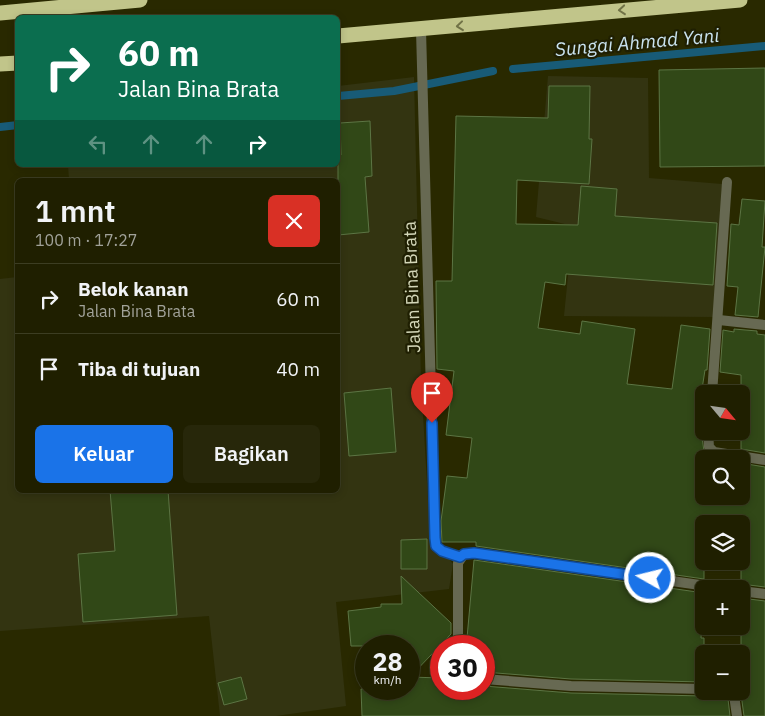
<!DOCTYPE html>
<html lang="id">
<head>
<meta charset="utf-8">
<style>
	:root { --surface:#1f1f00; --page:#27270a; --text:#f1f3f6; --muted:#a1a299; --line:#3c3d22; --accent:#1a73e8 }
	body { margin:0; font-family:"IBM Plex Sans",sans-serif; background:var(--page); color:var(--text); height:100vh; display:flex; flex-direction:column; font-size:19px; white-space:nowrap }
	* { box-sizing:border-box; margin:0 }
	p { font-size:16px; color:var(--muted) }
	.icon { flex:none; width:28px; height:28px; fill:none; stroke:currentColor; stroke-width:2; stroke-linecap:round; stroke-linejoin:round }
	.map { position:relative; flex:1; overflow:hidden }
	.drawer { position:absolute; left:15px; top:178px; width:325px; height:315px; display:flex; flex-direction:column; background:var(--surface); border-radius:8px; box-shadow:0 2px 8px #0003,0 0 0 1px var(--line) }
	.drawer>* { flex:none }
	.hud { position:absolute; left:15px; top:15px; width:325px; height:152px; border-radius:8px; box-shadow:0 2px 8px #0003,0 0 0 1px var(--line); background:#0b6e4f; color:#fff; overflow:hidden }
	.needle { width:32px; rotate:119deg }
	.fabs { position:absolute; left:695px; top:385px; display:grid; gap:10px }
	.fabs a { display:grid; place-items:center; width:55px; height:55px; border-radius:8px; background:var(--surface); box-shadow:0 2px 8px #0003,0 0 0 1px var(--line); font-size:25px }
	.speed { position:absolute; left:355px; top:635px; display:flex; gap:10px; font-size:25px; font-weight:700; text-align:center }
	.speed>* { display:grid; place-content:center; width:65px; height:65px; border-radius:50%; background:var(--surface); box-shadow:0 2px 8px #0003,0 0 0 1px var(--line); line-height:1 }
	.speed small { font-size:12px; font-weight:400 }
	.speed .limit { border:8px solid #d22; background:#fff; color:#111 }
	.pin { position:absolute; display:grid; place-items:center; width:42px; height:42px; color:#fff; margin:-51px -21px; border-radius:50% 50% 50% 0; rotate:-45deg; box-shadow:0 0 5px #0007 }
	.pin .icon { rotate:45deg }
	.me { position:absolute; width:55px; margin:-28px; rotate:278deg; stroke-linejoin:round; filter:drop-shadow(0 0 4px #0008) }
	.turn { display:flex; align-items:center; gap:18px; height:105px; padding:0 20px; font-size:22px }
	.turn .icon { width:65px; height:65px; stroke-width:2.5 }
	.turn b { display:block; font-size:35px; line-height:42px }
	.lanes { display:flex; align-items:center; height:48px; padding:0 20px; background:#0003; justify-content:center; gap:25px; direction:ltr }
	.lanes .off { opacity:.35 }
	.round { display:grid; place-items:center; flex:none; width:52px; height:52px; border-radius:8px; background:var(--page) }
	.overview { display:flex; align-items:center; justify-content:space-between; height:85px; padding:0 20px }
	h1 { font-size:30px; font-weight:600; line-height:38px }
	.cta { display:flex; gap:10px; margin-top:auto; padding:10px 20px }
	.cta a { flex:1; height:58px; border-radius:8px; background:var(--accent); color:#fff; font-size:20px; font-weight:600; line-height:58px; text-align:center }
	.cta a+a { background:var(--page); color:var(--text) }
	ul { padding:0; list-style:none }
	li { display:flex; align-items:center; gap:15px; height:70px; padding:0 20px; border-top:1px solid var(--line) }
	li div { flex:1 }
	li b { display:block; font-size:19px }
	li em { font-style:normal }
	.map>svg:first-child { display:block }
	.built { fill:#333411 }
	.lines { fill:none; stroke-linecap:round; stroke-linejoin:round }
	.stream { stroke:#185b77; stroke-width:8 }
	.building { fill:#314817; stroke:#5c7544 }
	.street { stroke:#676952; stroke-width:10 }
	.highway { stroke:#c1c58a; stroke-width:15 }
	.oneway { stroke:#707246 }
	.route-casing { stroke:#114b97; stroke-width:12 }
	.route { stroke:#1a73e8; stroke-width:9 }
	.labels { text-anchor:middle; stroke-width:4.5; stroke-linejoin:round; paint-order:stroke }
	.street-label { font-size:18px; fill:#d3d6b8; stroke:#1f1f02 }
	.water-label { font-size:19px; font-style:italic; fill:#cae3f0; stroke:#1f1f02 }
</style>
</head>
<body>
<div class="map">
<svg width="765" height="716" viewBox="0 0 765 716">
	<rect width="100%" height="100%" fill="#292900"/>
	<g class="built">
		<path d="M548 76 648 78 649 178 722 184 717 317 564 316 573 226 536 217Z"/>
		<path d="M414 77 421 381 430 534 453 564 449 589 336 602 346 706 276 716H220L209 616 0 631V279L17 277 18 490H338V180H69L68 165H338V86Z"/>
	</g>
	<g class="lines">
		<g class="stream">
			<path d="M513 69 765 46"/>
			<path d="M338 96 394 91 493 71"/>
			<path d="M0 127 18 125"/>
		</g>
	</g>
	<g class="building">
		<path d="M765 68V166L660 167 659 70Z"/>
		<path d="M549 86H590L589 139H592L589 184 517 180 516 224 578 225 581 186 617 189 615 216 717 223 713 285 566 274 565 285 545 282 538 328 580 334 582 321 635 329 627 384 672 389 681 325 710 329 707 370H705L697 421 701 422 699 431H701L704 451V496H741V463L765 467V587L741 584V524H704V579L476 546V542H442L441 521 447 476 467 478 472 438 446 435 454 371 437 369 436 281H452L456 116 548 118Z"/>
		<path d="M370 121 372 176 365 177 369 232 338 235V155H341L340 123Z"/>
		<path d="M742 199 765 201 762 247H765L758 317 735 315 738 287 727 286 731 224 739 225Z"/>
		<path d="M734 329 757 331V334L765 335V453L741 449V375L720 372 723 330 734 332Z"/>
		<path d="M391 388 396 452 349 456 344 393Z"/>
		<path d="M110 490H168L177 615 83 622 78 554 115 551Z"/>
		<path d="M427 539V569H401V540Z"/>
		<path d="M474 560 704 593 701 638H704V682L571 679 484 672V646H476V639L467 638Z"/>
		<path d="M401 576 451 623V634L410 677 441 678V689H484V686L571 693 704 696 723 694 728 699 730 716H362L361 689H409V646H351L348 611 381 607V604H402Z"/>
		<path d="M741 598 765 601V716H744L741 694Z"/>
		<path d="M241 677 247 699 224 705 218 683Z"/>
	</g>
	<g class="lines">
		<g class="street">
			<path d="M421 30 435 538 436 546 442 551 460 557"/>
			<path d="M719 320 765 325"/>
			<path d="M712 394 727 182"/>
			<path d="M708 431 709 447 714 452 765 460"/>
			<path d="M741 591 765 594"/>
			<path d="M458 646V563L464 554 474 553 728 589"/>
			<path d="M484 679 571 686 704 689"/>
			<path d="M729 691 734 695 737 716"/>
		</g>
		<g class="highway">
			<path d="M0 13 140 0"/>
			<path d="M338 36 740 0"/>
			<path d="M0 64 18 63"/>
		</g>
	</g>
	<defs><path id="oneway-chevron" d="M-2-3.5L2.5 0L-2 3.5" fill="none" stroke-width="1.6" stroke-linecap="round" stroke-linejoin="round" transform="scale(1.25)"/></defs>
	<g class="oneway">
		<use href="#oneway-chevron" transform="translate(622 10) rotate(175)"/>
		<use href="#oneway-chevron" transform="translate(460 26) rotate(174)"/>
	</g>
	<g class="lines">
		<defs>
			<path id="route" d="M432 423 435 538 436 546 442 551 460 557 464 554 474 553 650 578"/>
		</defs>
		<use href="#route" class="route-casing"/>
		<use href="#route" class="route"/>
	</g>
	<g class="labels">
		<g class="street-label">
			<text transform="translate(412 287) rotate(-92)" y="6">Jalan Bina Brata</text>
		</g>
		<g class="water-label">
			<text transform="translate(637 42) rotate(-5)" y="7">Sungai Ahmad Yani</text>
		</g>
	</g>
</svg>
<div class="fabs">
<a><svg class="needle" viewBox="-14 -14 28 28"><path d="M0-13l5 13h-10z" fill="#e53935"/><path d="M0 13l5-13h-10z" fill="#a1a299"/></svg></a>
<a><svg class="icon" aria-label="search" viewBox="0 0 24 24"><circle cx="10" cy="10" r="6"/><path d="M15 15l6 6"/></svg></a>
<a><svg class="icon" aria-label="layers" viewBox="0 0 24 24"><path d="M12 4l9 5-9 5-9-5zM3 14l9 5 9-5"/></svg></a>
<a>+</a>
<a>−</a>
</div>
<div class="speed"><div>28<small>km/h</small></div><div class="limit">30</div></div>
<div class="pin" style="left:432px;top:423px;background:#d93025"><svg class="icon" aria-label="arrive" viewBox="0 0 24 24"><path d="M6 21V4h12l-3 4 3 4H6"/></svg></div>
<svg class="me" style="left:650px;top:578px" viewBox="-20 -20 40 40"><circle r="17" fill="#1a73e8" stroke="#fff" stroke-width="3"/><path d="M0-11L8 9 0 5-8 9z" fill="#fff"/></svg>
<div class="hud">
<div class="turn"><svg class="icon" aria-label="right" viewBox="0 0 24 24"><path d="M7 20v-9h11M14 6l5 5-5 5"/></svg><div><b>60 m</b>Jalan Bina Brata</div></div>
<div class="lanes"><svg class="icon off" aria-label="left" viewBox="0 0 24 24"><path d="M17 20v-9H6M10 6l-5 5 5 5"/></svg><svg class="icon off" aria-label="ahead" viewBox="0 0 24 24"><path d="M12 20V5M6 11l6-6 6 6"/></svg><svg class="icon off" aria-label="ahead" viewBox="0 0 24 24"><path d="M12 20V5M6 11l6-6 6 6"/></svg><svg class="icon" aria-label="right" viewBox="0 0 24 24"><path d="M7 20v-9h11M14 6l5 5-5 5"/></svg></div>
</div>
<section class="drawer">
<div class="overview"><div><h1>1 mnt</h1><p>100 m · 17:27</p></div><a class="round" style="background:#d93025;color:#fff"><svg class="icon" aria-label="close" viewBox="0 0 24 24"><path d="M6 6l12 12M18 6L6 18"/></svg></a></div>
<ul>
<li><svg class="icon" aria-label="right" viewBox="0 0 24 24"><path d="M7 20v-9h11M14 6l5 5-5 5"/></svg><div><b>Belok kanan</b><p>Jalan Bina Brata</p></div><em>60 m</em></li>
<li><svg class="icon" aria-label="arrive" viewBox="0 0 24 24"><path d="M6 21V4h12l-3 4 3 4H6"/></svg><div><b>Tiba di tujuan</b></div><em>40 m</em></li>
</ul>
<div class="cta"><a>Keluar</a><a>Bagikan</a></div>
</section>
</div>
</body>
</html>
